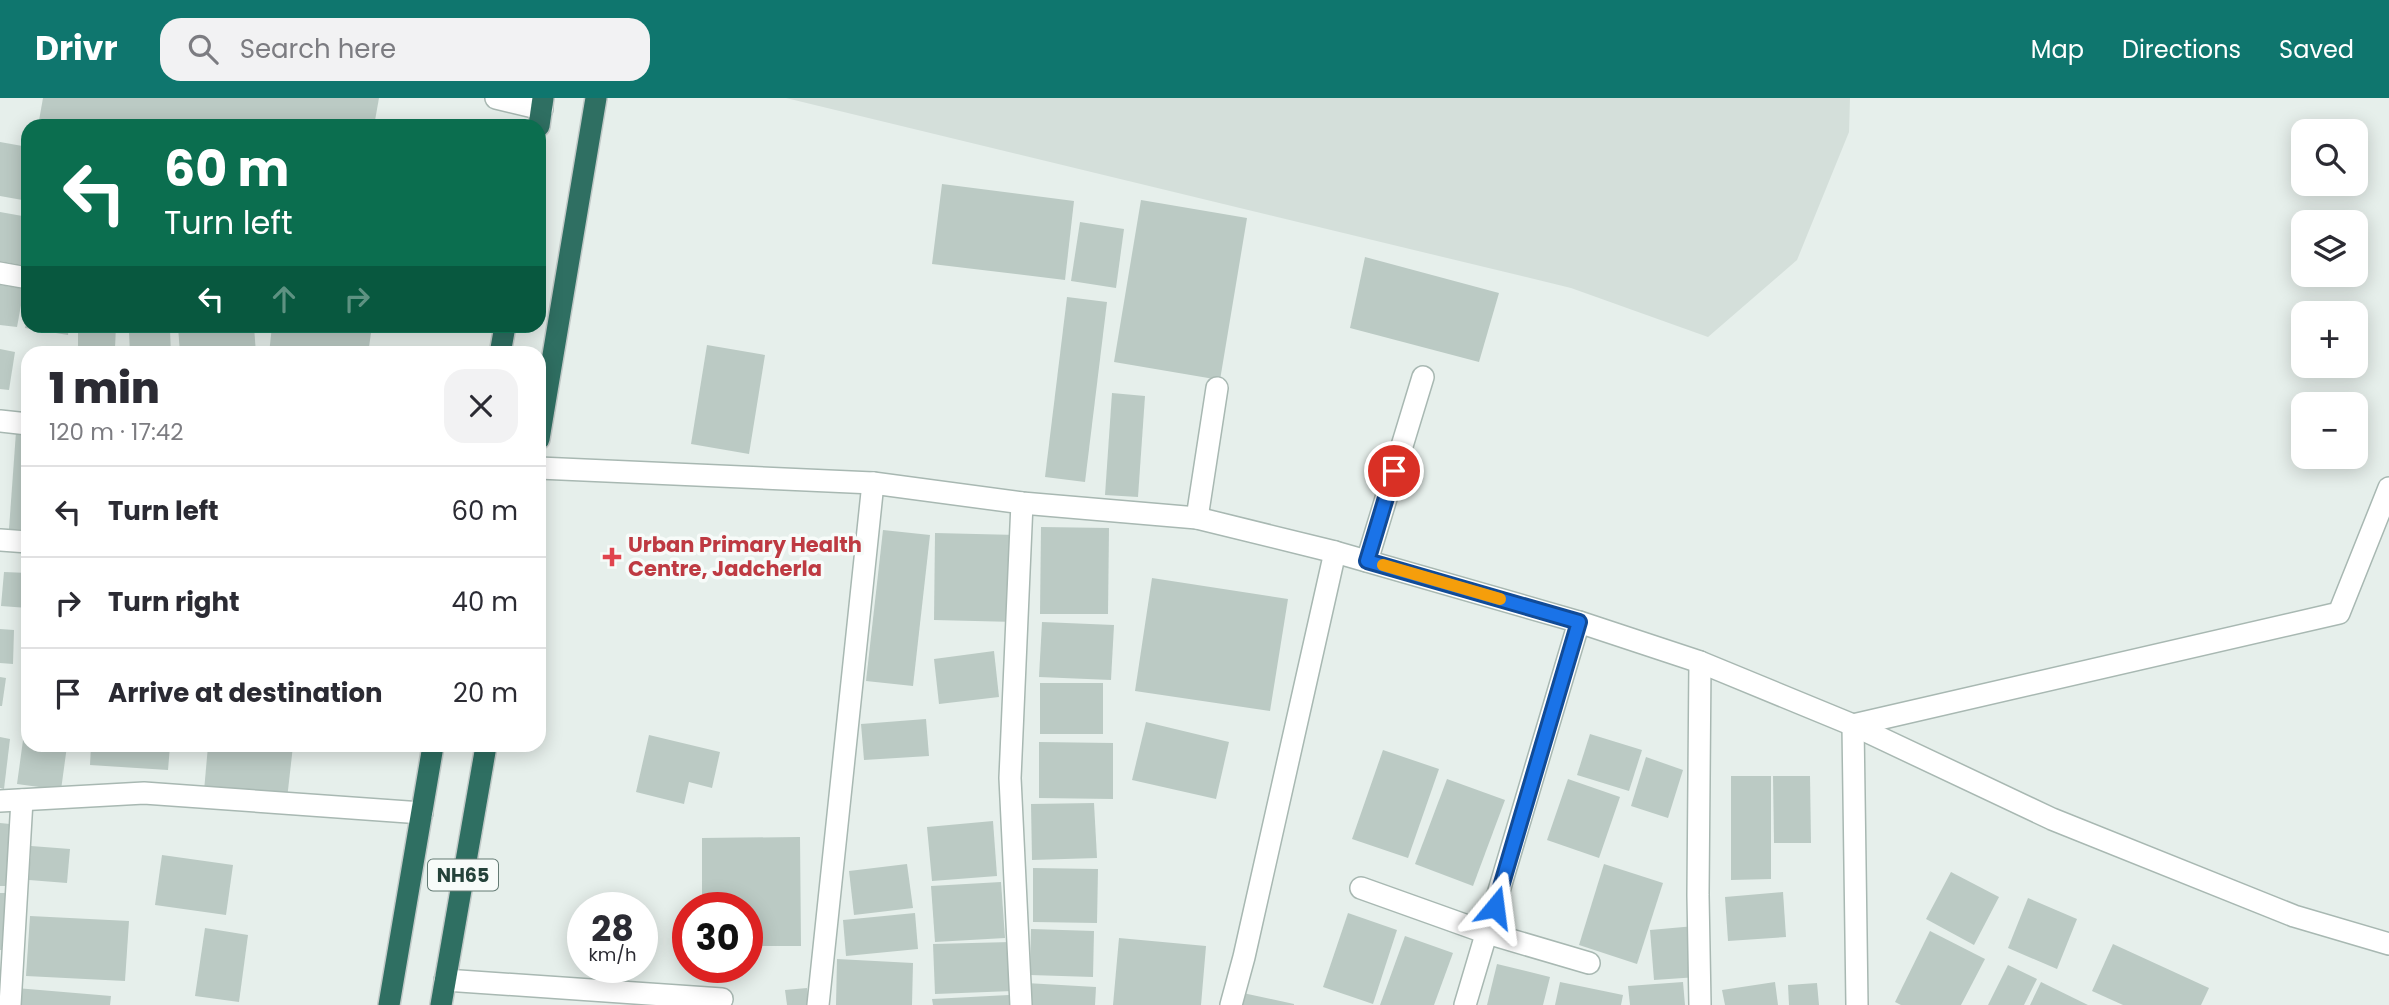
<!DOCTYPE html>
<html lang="en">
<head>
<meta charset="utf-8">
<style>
	:root { --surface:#fff; --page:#f2f2f3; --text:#2b2b33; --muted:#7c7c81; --line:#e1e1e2; --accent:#0f766e }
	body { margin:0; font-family:Poppins,sans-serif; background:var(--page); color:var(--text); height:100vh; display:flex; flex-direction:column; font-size:26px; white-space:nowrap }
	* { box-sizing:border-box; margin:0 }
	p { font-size:23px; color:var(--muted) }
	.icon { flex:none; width:38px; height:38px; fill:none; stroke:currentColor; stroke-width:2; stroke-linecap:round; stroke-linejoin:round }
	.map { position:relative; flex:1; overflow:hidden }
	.panel { position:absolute; left:21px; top:248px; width:525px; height:406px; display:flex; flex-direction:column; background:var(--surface); border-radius:21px; box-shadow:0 4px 18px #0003 }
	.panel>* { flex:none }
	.hud { position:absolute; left:21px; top:21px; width:525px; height:214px; border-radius:21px; box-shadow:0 4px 18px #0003; background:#0b6e4f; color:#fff; overflow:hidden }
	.controls { position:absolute; left:2291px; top:21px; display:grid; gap:14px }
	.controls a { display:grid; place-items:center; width:77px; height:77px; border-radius:14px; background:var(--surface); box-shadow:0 4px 18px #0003; font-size:35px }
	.speed { position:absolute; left:567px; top:794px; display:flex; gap:14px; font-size:35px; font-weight:700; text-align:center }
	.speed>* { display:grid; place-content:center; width:91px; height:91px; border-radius:50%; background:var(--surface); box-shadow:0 4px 18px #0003; line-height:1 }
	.speed small { font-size:18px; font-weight:400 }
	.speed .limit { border:10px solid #d22; background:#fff; color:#111 }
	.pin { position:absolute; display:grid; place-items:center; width:60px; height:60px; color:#fff; margin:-30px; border:4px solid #fff; border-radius:50%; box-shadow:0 2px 7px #0007 }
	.me { position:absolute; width:77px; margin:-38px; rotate:16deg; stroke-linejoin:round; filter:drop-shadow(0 0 5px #0008) }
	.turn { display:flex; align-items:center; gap:24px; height:147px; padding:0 28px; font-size:32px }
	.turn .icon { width:91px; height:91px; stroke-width:2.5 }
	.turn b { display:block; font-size:49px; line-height:60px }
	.lanes { display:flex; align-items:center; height:66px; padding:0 28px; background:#0003; justify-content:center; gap:35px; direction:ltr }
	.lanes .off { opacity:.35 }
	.round { display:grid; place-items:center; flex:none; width:74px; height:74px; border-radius:21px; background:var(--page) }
	.head { display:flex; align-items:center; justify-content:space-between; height:119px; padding:0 28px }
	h1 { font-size:42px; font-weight:800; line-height:52px }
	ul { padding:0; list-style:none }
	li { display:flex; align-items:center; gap:21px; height:91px; padding:0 28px; border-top:2px solid var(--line) }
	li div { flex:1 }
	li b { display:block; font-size:26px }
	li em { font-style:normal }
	header { display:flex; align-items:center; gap:42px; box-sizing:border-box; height:98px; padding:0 35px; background:var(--accent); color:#fff }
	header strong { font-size:33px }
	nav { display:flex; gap:38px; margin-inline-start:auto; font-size:24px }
	.search { width:490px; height:63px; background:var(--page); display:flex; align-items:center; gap:18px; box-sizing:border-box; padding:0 24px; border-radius:21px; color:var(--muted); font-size:26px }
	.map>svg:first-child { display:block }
	.built { fill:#d4dfda }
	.building { fill:#bbcac4 }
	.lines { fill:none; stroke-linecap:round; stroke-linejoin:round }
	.minor-casing { stroke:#a8b8b2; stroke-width:24 }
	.highway-casing { stroke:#c2cac8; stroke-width:24 }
	.minor { stroke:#fff; stroke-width:21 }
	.highway { stroke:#2f6f62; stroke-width:21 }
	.route-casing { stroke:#114b97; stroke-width:18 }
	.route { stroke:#1a73e8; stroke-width:12 }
	.slow { stroke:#f59e0b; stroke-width:12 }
	.health-dot { fill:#e0444e; stroke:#f7fbf9; stroke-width:2.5 }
	.labels { text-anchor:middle; stroke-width:7; stroke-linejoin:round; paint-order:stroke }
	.shield { fill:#f7fbf9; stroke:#637a73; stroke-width:2 }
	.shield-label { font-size:19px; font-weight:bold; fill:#24423a }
	.health-label { font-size:21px; font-weight:bold; fill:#be3a42; stroke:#f7fbf9; text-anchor:start }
</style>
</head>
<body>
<header>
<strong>Drivr</strong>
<div class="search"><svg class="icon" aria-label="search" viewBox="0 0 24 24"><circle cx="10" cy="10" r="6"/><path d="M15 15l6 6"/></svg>Search here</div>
<nav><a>Map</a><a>Directions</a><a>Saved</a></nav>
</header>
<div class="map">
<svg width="2389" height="907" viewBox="0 0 2389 907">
	<rect width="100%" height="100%" fill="#e6efeb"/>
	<path class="built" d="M786 0H1850L1849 34 1797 162 1708 239 1571 190Z"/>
	<g class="building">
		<path d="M43 0H379L374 28H38Z"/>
		<path d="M0 44 28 49V103L0 98Z"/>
		<path d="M942 86 1074 103 1065 182 932 166Z"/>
		<path d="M1141 102 1247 120 1220 282 1114 264Z"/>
		<path d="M0 114 28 119V168L0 163Z"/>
		<path d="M1080 124 1124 131 1116 190 1071 183Z"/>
		<path d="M1365 159 1499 195 1479 264 1350 230Z"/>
		<path d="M0 187 24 191 17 229 0 227Z"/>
		<path d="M1067 199 1107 204 1085 384 1045 379Z"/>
		<path d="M27 219 28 228H69L68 237 25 230Z"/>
		<path d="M78 228H116L115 250 78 249Z"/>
		<path d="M178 228H254L256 256H180Z"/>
		<path d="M272 228H372L368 256H269Z"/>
		<path d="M170 232 171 256H130L129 234Z"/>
		<path d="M707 247 765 257 749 356 691 346Z"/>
		<path d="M0 251 15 254 9 292 0 291Z"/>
		<path d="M1112 295 1145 298 1138 399 1105 397Z"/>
		<path d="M16 334 28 335V432L9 431Z"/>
		<path d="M1041 429 1109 430 1108 516H1040Z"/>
		<path d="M883 432 930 437 913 588 866 583Z"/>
		<path d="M935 435 1017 437 1016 524 934 522Z"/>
		<path d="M4 474 28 475V510L1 508Z"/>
		<path d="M1152 480 1288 501 1270 613 1135 593Z"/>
		<path d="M1042 524 1114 527 1111 582 1039 579Z"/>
		<path d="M0 531 14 532 13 566 0 565Z"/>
		<path d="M994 553 999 599 939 606 934 561Z"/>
		<path d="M0 579 6 580 2 608H0Z"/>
		<rect x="1040" y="585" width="63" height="51"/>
		<path d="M926 621 929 658 864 662 861 626Z"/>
		<path d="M1146 624 1229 644 1216 701 1132 682Z"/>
		<path d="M24 635 28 636V648H67L61 692 17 686Z"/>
		<path d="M1590 636 1642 652 1629 693 1577 677Z"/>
		<path d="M649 637 720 654 712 690 689 684 684 706 636 694Z"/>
		<path d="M0 639 10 641 4 691 0 690Z"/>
		<path d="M1039 644 1113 645V701L1039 700Z"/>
		<path d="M91 648H170L168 672 90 667Z"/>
		<path d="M208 648H293L287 701 204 693Z"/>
		<path d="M1383 652 1439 671 1408 760 1352 741Z"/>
		<path d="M1646 659 1683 672 1668 720 1631 708Z"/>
		<path d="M1731 678H1771V781L1731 782Z"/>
		<path d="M1773 678H1810L1811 745H1774Z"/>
		<path d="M1447 681 1505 702 1473 788 1415 766Z"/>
		<path d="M1568 681 1620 699 1599 760 1547 742Z"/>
		<path d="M1094 705 1097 760 1032 762 1031 706Z"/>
		<path d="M993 723 997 778 932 783 927 729Z"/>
		<path d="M0 725 10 726 7 788H0Z"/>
		<path d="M800 739 801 848H747V810H702V740Z"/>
		<path d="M31 748 70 751 67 785 29 782Z"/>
		<path d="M162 757 233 767 226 817 155 807Z"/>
		<path d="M907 766 913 810 854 817 849 773Z"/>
		<path d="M1604 766 1663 785 1637 866 1579 847Z"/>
		<path d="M1033 770 1098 771 1097 825 1033 824Z"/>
		<path d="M1951 774 1999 799 1974 847 1926 821Z"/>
		<path d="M1001 784 1005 840 935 844 931 788Z"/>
		<path d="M1783 794 1786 839 1728 843 1725 799Z"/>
		<path d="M0 795H12L11 852H0Z"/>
		<path d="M2028 800 2077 821 2057 871 2008 850Z"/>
		<path d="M915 815 918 851 846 858 843 822Z"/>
		<path d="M1348 815 1397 832 1373 906 1323 889Z"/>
		<path d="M30 818 129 823 125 883 26 878Z"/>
		<path d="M1695 828 1698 879 1654 882 1650 832Z"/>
		<path d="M205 830 248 837 239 904 195 898Z"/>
		<path d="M1031 831 1094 833 1093 879 1030 877Z"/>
		<path d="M1930 833 1985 861 1961 907H1901L1895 904Z"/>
		<path d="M1405 838 1453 855 1434 907H1380Z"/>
		<path d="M1119 840 1206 848 1201 907H1113Z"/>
		<path d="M1011 844 1013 893 935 896 933 846Z"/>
		<path d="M2113 846 2209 890 2201 907H2123L2092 893Z"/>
		<path d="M837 861 913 865 912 907H836Z"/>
		<path d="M1497 866 1550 879 1543 907H1487Z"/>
		<path d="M2008 867 2037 881 2024 907H1988Z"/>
		<path d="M1560 884 1623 897 1621 907H1555Z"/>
		<path d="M1683 884 1685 907H1630L1628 888Z"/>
		<path d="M1775 884 1778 907H1725L1722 892Z"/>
		<path d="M2041 884 2088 907H2030Z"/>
		<path d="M1026 885 1096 889 1095 907H1025Z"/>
		<path d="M1817 885 1819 907H1789L1788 887Z"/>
		<path d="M16 890 111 898 110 907H14Z"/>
		<path d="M807 890 809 907H787L785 892Z"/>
		<path d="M1243 895 1294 906V907H1241Z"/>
		<path d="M1009 897V907H933L932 901Z"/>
	</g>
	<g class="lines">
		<defs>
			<g id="minor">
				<path d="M496 0 542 11"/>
				<path d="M0 175 28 180"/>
				<path d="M0 323 28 326"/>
				<path d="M539 370 873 385 1022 405 1197 420 1335 454 1579 524 1700 564 1853 627 2052 721 2294 818 2389 846"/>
				<path d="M1197 420 1217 290"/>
				<path d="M0 442 28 444"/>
				<path d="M1367 463 1423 279"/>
				<path d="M1700 564 1698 797 1700 907"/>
				<path d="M0 703 144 695 422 715"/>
				<path d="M1361 790 1487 835 1589 865"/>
				<path d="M445 882 722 901"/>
				<path d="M10 907 22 702"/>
				<path d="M818 907 873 385"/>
				<path d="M1021 907 1010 680 1022 405"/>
				<path d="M1231 907 1244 859 1335 454"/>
				<path d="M1465 907 1579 524"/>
				<path d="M1857 907 1853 627 2339 515 2389 390"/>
			</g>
			<g id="highway">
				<path d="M539 28 543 0"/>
				<path d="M500 256 505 228"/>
				<path d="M539 341 596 0"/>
				<path d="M389 907 433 648"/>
				<path d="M441 907 486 648"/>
			</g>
		</defs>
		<use href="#minor" class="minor-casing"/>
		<use href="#highway" class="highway-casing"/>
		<use href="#minor" class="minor"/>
		<use href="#highway" class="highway"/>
	</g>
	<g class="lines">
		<defs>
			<path id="route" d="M1394 373 1367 463 1579 524 1495 809"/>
		</defs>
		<use href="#route" class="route-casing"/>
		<use href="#route" class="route"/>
		<path class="slow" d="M1383 467 1500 501"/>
	</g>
	<path class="health-dot" d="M608.5 448.5h7v7h7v7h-7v7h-7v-7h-7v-7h7z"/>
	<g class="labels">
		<rect class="shield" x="428" y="761.5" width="70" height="31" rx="5"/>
		<g class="shield-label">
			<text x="463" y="784">NH65</text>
		</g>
		<g class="health-label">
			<text x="628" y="454">Urban Primary Health<tspan x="628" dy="24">Centre, Jadcherla</tspan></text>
		</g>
	</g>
</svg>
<div class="controls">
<a><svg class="icon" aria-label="search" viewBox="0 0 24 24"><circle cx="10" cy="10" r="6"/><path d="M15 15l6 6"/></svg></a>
<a><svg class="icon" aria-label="layers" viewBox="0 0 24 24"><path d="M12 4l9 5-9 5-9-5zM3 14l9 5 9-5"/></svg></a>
<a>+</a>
<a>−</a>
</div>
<div class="speed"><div>28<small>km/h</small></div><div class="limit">30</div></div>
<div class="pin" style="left:1394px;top:373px;background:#d93025"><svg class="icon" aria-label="arrive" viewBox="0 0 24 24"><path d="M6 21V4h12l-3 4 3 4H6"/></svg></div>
<svg class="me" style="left:1495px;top:809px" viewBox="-20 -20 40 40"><path d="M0-17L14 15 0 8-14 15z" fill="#1a73e8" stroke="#fff" stroke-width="4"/></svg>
<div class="hud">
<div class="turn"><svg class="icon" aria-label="left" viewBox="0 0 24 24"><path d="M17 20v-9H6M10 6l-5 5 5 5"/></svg><div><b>60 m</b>Turn left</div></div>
<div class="lanes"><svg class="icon" aria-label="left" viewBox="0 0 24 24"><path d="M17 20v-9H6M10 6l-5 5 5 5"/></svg><svg class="icon off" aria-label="ahead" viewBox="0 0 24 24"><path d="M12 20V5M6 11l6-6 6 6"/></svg><svg class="icon off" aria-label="right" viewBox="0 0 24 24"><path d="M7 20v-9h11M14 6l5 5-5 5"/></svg></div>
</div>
<section class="panel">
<div class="head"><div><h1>1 min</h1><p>120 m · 17:42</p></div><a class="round"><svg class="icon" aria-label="close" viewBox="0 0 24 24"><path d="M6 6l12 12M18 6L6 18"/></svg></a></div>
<ul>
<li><svg class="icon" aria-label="left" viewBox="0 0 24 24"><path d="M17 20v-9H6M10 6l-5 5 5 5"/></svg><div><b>Turn left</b></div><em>60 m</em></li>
<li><svg class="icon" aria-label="right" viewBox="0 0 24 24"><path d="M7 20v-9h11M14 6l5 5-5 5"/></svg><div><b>Turn right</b></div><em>40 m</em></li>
<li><svg class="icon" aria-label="arrive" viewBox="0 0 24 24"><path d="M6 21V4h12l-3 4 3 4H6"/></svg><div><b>Arrive at destination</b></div><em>20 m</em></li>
</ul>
</section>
</div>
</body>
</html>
